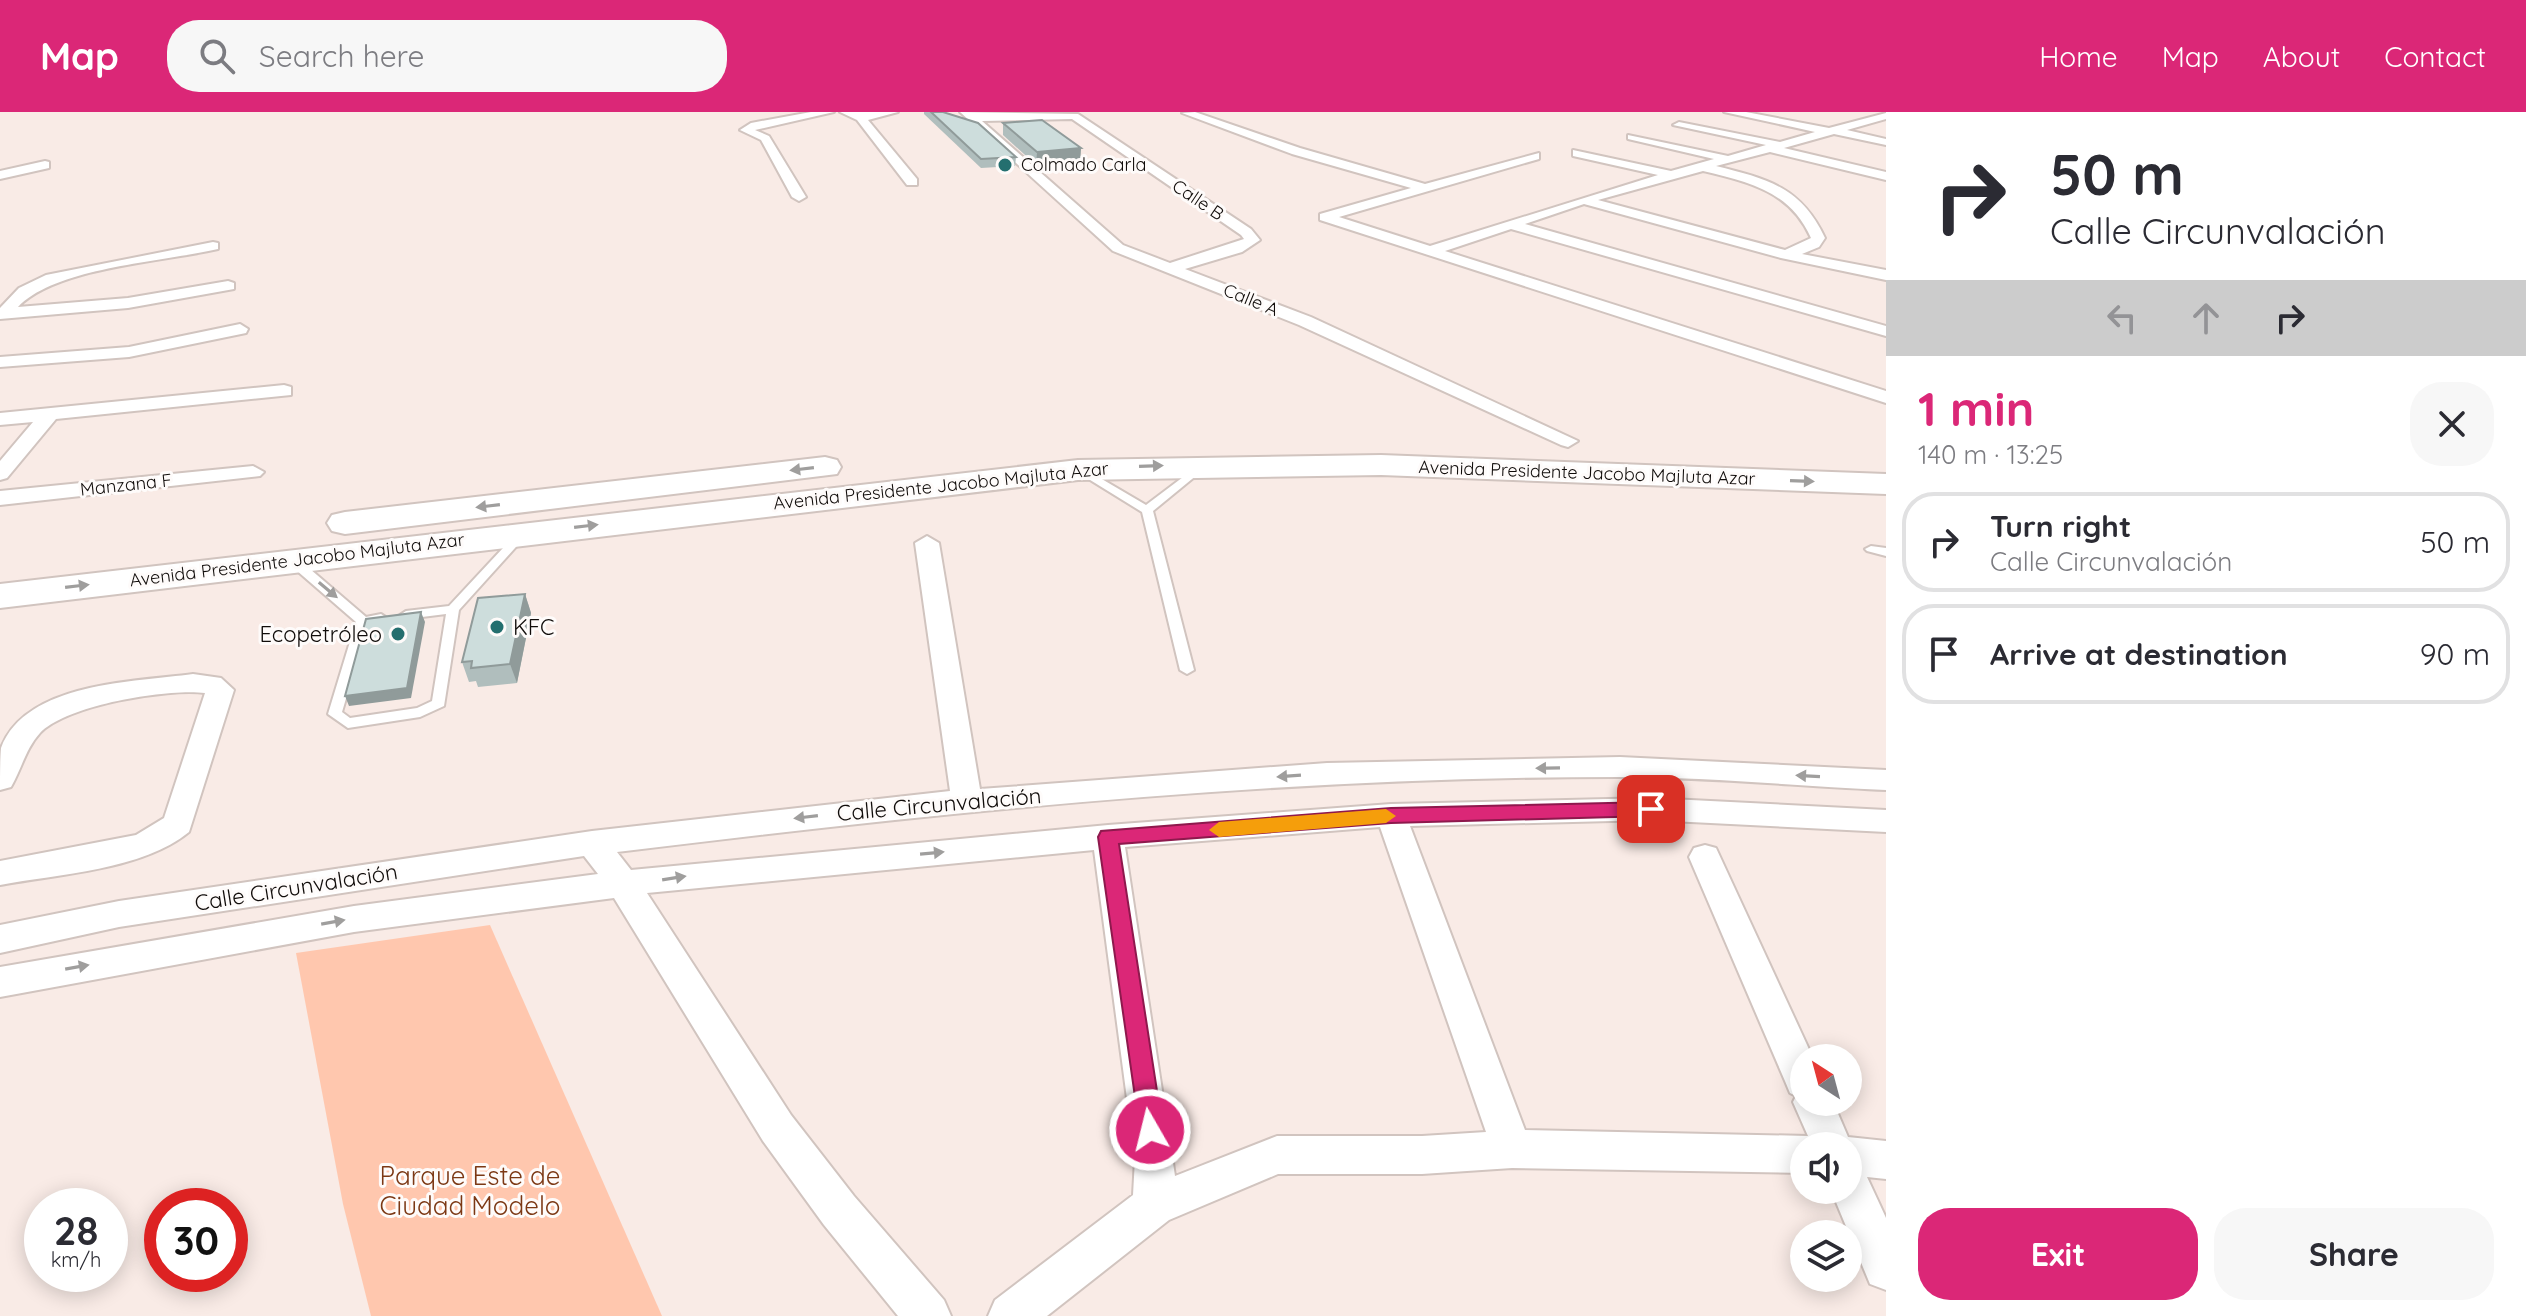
<!DOCTYPE html>
<html lang="en">
<head>
<meta charset="utf-8">
<style>
	:root { --surface:#fff; --page:#f7f7f7; --text:#2b2b33; --muted:#7c7c81; --line:#e1e1e2; --accent:#db2777 }
	body { margin:0; font-family:Quicksand,sans-serif; background:var(--page); color:var(--text); height:100vh; display:flex; flex-direction:column; font-size:30px; white-space:nowrap }
	* { box-sizing:border-box; margin:0 }
	p { font-size:26px; color:var(--muted) }
	.icon { flex:none; width:44px; height:44px; fill:none; stroke:currentColor; stroke-width:2; stroke-linecap:round; stroke-linejoin:round }
	.map { position:relative; flex:1; overflow:hidden }
	.panel { display:flex; flex-direction:column; background:var(--surface); width:640px }
	.panel>* { flex:none }
	.top-card { background:#fff; color:var(--text); overflow:hidden }
	.needle { width:52px; rotate:324deg }
	.fabs { position:absolute; left:1790px; top:932px; display:grid; gap:16px }
	.fabs a { display:grid; place-items:center; width:72px; height:72px; border-radius:50%; background:var(--surface); box-shadow:0 4px 20px #0003; font-size:40px }
	.speed { position:absolute; left:24px; top:1076px; display:flex; gap:16px; font-size:40px; font-weight:700; text-align:center }
	.speed>* { display:grid; place-content:center; width:104px; height:104px; border-radius:50%; background:var(--surface); box-shadow:0 4px 20px #0003; line-height:1 }
	.speed small { font-size:20px; font-weight:400 }
	.speed .limit { border:12px solid #d22; background:#fff; color:#111 }
	.pin { position:absolute; display:grid; place-items:center; width:68px; height:68px; color:#fff; margin:-34px; border-radius:16px; box-shadow:0 4px 12px #0006 }
	.me { position:absolute; width:88px; margin:-44px; rotate:352deg; stroke-linejoin:round; filter:drop-shadow(0 0 6px #0008) }
	.turn { display:flex; align-items:center; gap:28px; height:168px; padding:0 32px; font-size:36px }
	.turn .icon { width:104px; height:104px; stroke-width:2.5 }
	.turn b { display:block; font-size:56px; line-height:68px }
	.lanes { display:flex; align-items:center; height:76px; padding:0 32px; background:#0003; justify-content:center; gap:40px; direction:ltr }
	.lanes .off { opacity:.35 }
	.round { display:grid; place-items:center; flex:none; width:84px; height:84px; border-radius:32px; background:var(--page) }
	.head { display:flex; align-items:center; justify-content:space-between; height:136px; padding:0 32px }
	h1 { font-size:48px; font-weight:700; line-height:60px; color:var(--accent) }
	.action { display:flex; gap:16px; margin-top:auto; padding:16px 32px }
	.action a { flex:1; height:92px; border-radius:32px; background:var(--accent); color:#fff; font-size:32px; font-weight:700; line-height:92px; text-align:center }
	.action a+a { background:var(--page); color:var(--text) }
	ul { padding:0; list-style:none }
	li { display:flex; align-items:center; gap:24px; height:100px; margin:0 16px 12px; padding:0 16px; border:4px solid var(--line); border-radius:32px }
	li div { flex:1 }
	li b { display:block; font-size:30px }
	li em { font-style:normal }
	header { display:flex; align-items:center; gap:48px; box-sizing:border-box; height:112px; padding:0 40px; background:var(--accent); color:#fff }
	header strong { font-size:38px }
	nav { display:flex; gap:44px; margin-inline-start:auto; font-size:28px }
	.search { width:560px; height:72px; background:var(--page); display:flex; align-items:center; gap:20px; box-sizing:border-box; padding:0 28px; border-radius:32px; color:var(--muted); font-size:30px }
	main { display:flex; flex:1; min-height:0 }
	.map>svg:first-child { display:block }
	.green { fill:#ffc7ae }
	.lines { fill:none; stroke-linecap:round; stroke-linejoin:round }
	.service-casing { stroke:#d1c4bf; stroke-width:4 }
	.minor-casing { stroke:#d1c4bf; stroke-width:4 }
	.primary-casing { stroke:#d1c4bf; stroke-width:4 }
	.service { fill:#fff; fill-rule:evenodd }
	.minor { fill:#fff; fill-rule:evenodd }
	.primary { fill:#fff; fill-rule:evenodd }
	.wall { fill:#b0bebd }
	.shaded-wall { fill:#909b9a }
	.building { fill:#cddddc; stroke:#909b9a; stroke-width:2 }
	.oneway { fill:#9f9e9d }
	.route { fill:#db2777; stroke:#8e194d; stroke-width:2 }
	.slow { fill:#f59e0b }
	.poi-dot { fill:#246f6f; stroke:#fefbfa; stroke-width:3 }
	.labels { text-anchor:middle; stroke-width:6; stroke-linejoin:round; paint-order:stroke }
	.far-poi-label { font-size:18px; fill:#100c0a; stroke:#fefbfa; text-anchor:start }
	.far-street-label { font-size:18px; fill:#100c0a; stroke:#fefbfa }
	.poi-label { font-size:22px; fill:#100c0a; stroke:#fefbfa; text-anchor:start }
	.street-label { font-size:22px; fill:#100c0a; stroke:#fefbfa }
	.near-park-label { font-size:26px; fill:#7c3814; stroke:#fefbfa }
</style>
</head>
<body>
<header>
<strong>Map</strong>
<div class="search"><svg class="icon" aria-label="search" viewBox="0 0 24 24"><circle cx="10" cy="10" r="6"/><path d="M15 15l6 6"/></svg>Search here</div>
<nav><a>Home</a><a>Map</a><a>About</a><a>Contact</a></nav>
</header>
<main>
<div class="map">
<svg width="1886" height="1204" viewBox="0 0 1886 1204">
	<rect width="100%" height="100%" fill="#f9ebe6"/>
	<path class="green" d="M490 813 662 1204H371L343 1092 296 841Z"/>
	<g class="lines">
		<defs>
			<g id="service">
				<path d="M1199 353 1203 354V358L1153 399 1194 558 1187 562 1180 558 1142 400 1074 358 1075 356H1083L1146 393Z"/>
				<path d="M520 421 526 424 524 426 459 498 444 594 420 605 348 616 328 602 356 510 288 451V445H296L366 505 381 502 387 506 385 509 368 512 342 600 350 606 417 596 432 589 446 502 406 507 400 503 406 499 449 494 516 422Z"/>
				<path d="M1871 434 1886 436V444L1867 439 1865 437Z"/>
			</g>
			<g id="minor">
				<path d="M811 0H834L755 18 769 24 806 85 799 89 792 85 761 28 740 18 751 11Z"/>
				<path d="M840 0H898L868 8 917 67V73H907L857 8Z"/>
				<path d="M960 0 1078 2 1251 117 1260 128 1242 140 1185 157 1311 205 1578 329 1568 335 1561 333 1299 213 1113 139ZM1072 7 1241 123 1244 127 1170 151 1123 133 982 9Z"/>
				<path d="M1195 0 1300 36 1425 72 1539 41V47L1339 105 1430 134 1658 63 1573 44V38L1671 59 1714 47 1628 27V23L1728 44 1766 33 1673 13 1679 10 1780 30 1815 20 1724 0H1746L1829 16 1886 1V7L1847 18 1886 27V33L1834 22 1784 36 1886 60V68L1770 40 1716 54C1768 67 1801 75 1825 126L1819 135 1802 142 1886 158V168L1781 146 1584 92 1525 112 1886 214V224L1511 117 1445 139 1886 279V291L1320 108V102L1411 76 1292 42 1182 1ZM1703 59C1749 70 1790 79 1811 126L1785 138 1598 88Z"/>
				<path d="M45 49 49 50V56L0 67V59Z"/>
				<path d="M213 130 218 131V137C163 150 56 155 18 195L128 186 228 169 234 171V177L128 196 0 207V196L19 176 46 163Z"/>
				<path d="M240 212 248 217 246 221 129 245 0 255V245L129 235Z"/>
				<path d="M284 273 291 275V283L56 307 7 366 0 368V349L33 310 0 313V301Z"/>
				<path d="M253 354 264 360 260 364 0 393V379Z"/>
				<path d="M927 424 939 431 980 677 1327 651 1620 645 1886 658V678C1797 674 1707 665 1618 665 1282 665 949 699 617 740L631 758 1108 713 1391 692 1651 686 1886 698V720L1651 708 1410 714 1525 1018 1808 1024 1793 990 1796 984 1790 981 1785 969 1689 745 1694 736 1705 733 1716 736 1813 946H1804V990H1833L1848 1025 1886 1029V1067L1867 1065 1886 1106V1178L1870 1172 1831 1078H1848V1034H1804V1061L1512 1056 1422 1062H1278L1169 1108 1047 1204H988L995 1188 1133 1083 1135 1047 1094 738 647 781 791 1003 854 1084 944 1188 951 1204H898L824 1113 763 1029 614 786 354 820 0 885V855L354 794 598 762 584 744 119 815 0 841V813L119 789 592 719 950 679 915 431ZM1380 715 1486 1020 1422 1024H1277L1175 1064 1125 735Z"/>
				<path d="M193 562 221 566 234 578 189 720C143 758 58 762 0 773V749L136 723 164 706 205 581C168 576 66 593 40 621 26 636 21 658 11 675L0 678C0 666 0 647 1 636 26 570 135 570 193 562Z"/>
			</g>
			<g id="primary">
				<path d="M1381 343 1886 362V382L1381 363 1078 368 0 496V472L1078 348Z"/>
				<path d="M825 345 837 348 841 355 837 362 345 422 332 419 327 411 332 403 345 400Z"/>
			</g>
		</defs>
		<use href="#service" class="service-casing"/>
		<use href="#minor" class="minor-casing"/>
		<use href="#primary" class="primary-casing"/>
		<use href="#service" class="service"/>
		<use href="#minor" class="minor"/>
		<use href="#primary" class="primary"/>
	</g>
	<g class="wall">
		<path d="M924 0H943L1016 45 1015 54 981 56 924 2Z"/>
		<path d="M1003 11 1081 36 1080 49 1036 53 1003 23Z"/>
		<path d="M525 482 531 501 517 571 478 575 476 569 469 570 462 550Z"/>
	</g>
	<g class="shaded-wall">
		<path d="M1081 36 1080 49 1036 53 1037 40Z"/>
		<path d="M525 482 531 501 517 571 510 552Z"/>
		<path d="M421 500 425 510 411 586 349 594 345 584Z"/>
	</g>
	<g class="building">
		<path d="M931 0H943L978 11 1016 45 981 47Z"/>
		<path d="M1042 8 1081 36 1037 40 1003 11Z"/>
		<path d="M525 482 510 552 471 556 472 549 462 550 478 486Z"/>
		<path d="M421 500 407 576 345 584 366 507Z"/>
	</g>
	<defs><path id="oneway-solid" d="M-6-.8H1V-3.2L6.5 0L1 3.2V.8H-6Z" transform="scale(2)"/></defs>
	<g class="oneway">
		<use href="#oneway-solid" transform="translate(1151 354) rotate(-2)"/>
		<use href="#oneway-solid" transform="translate(802 357) rotate(173)"/>
		<use href="#oneway-solid" transform="translate(1802 369) rotate(2)"/>
		<use href="#oneway-solid" transform="translate(488 394) rotate(173)"/>
		<use href="#oneway-solid" transform="translate(586 414) rotate(-7)"/>
		<use href="#oneway-solid" transform="translate(77 474) rotate(-7)"/>
		<use href="#oneway-solid" transform="translate(328 478) rotate(40)"/>
		<use href="#oneway-solid" transform="translate(1548 656) rotate(179)"/>
		<use href="#oneway-solid" transform="translate(1289 664) rotate(176)"/>
		<use href="#oneway-solid" transform="translate(1808 664) rotate(-177)"/>
		<use href="#oneway-solid" transform="translate(806 705) rotate(173)"/>
		<use href="#oneway-solid" transform="translate(932 741) rotate(-5)"/>
		<use href="#oneway-solid" transform="translate(674 766) rotate(-9)"/>
		<use href="#oneway-solid" transform="translate(333 810) rotate(-10)"/>
		<use href="#oneway-solid" transform="translate(77 855) rotate(-10)"/>
	</g>
	<path class="route" d="M1651 690 1661 697 1651 704 1391 711 1119 732 1163 1018 1160 1027 1150 1030 1141 1027 1098 725 1101 719 1391 696Z"/>
	<path class="slow" d="M1386 697 1396 704 1386 711 1219 725 1209 718 1219 710Z"/>
	<g class="poi-dot">
		<circle cx="1005" cy="53" r="8"/>
		<circle cx="497" cy="515" r="8"/>
		<circle cx="398" cy="522" r="8"/>
	</g>
	<g class="labels">
		<g class="far-poi-label">
			<text x="1021" y="59">Colmado Carla</text>
		</g>
		<g class="far-street-label">
			<text transform="translate(1198 88) rotate(34)" y="6">Calle B</text>
			<text transform="translate(1251 188) rotate(22)" y="6">Calle A</text>
			<text transform="translate(1587 361) rotate(2)" y="6">Avenida Presidente Jacobo Majluta Azar</text>
			<text transform="translate(126 373) rotate(-6)" y="6">Manzana F</text>
			<text transform="translate(941 374) rotate(-6)" y="6">Avenida Presidente Jacobo Majluta Azar</text>
			<text transform="translate(297 448) rotate(-7)" y="6">Avenida Presidente Jacobo Majluta Azar</text>
		</g>
		<g class="poi-label">
			<text x="513" y="523">KFC</text>
			<text x="382" y="530" text-anchor="end">Ecopetróleo</text>
		</g>
		<g class="street-label">
			<text transform="translate(939 692) rotate(-5)" y="8">Calle Circunvalación</text>
			<text transform="translate(296 775) rotate(-9)" y="8">Calle Circunvalación</text>
		</g>
		<g class="near-park-label">
			<text x="470" y="1073">Parque Este de<tspan x="470" dy="30">Ciudad Modelo</tspan></text>
		</g>
	</g>
</svg>
<div class="fabs">
<a><svg class="needle" viewBox="-14 -14 28 28"><path d="M0-13l5 13h-10z" fill="#e53935"/><path d="M0 13l5-13h-10z" fill="#7c7c81"/></svg></a>
<a><svg class="icon" aria-label="sound" viewBox="0 0 24 24"><path d="M4 9h4l5-4v14l-5-4H4zM17 9q2 3 0 6"/></svg></a>
<a><svg class="icon" aria-label="layers" viewBox="0 0 24 24"><path d="M12 4l9 5-9 5-9-5zM3 14l9 5 9-5"/></svg></a>
</div>
<div class="speed"><div>28<small>km/h</small></div><div class="limit">30</div></div>
<div class="pin" style="left:1651px;top:697px;background:#d93025"><svg class="icon" aria-label="arrive" viewBox="0 0 24 24"><path d="M6 21V4h12l-3 4 3 4H6"/></svg></div>
<svg class="me" style="left:1150px;top:1018px" viewBox="-20 -20 40 40"><circle r="17" fill="#db2777" stroke="#fff" stroke-width="3"/><path d="M0-11L8 9 0 5-8 9z" fill="#fff"/></svg>
</div>
<section class="panel">
<div class="top-card">
<div class="turn"><svg class="icon" aria-label="right" viewBox="0 0 24 24"><path d="M7 20v-9h11M14 6l5 5-5 5"/></svg><div><b>50 m</b>Calle Circunvalación</div></div>
<div class="lanes"><svg class="icon off" aria-label="left" viewBox="0 0 24 24"><path d="M17 20v-9H6M10 6l-5 5 5 5"/></svg><svg class="icon off" aria-label="ahead" viewBox="0 0 24 24"><path d="M12 20V5M6 11l6-6 6 6"/></svg><svg class="icon" aria-label="right" viewBox="0 0 24 24"><path d="M7 20v-9h11M14 6l5 5-5 5"/></svg></div>
</div>
<div class="head"><div><h1>1 min</h1><p>140 m · 13:25</p></div><a class="round"><svg class="icon" aria-label="close" viewBox="0 0 24 24"><path d="M6 6l12 12M18 6L6 18"/></svg></a></div>
<ul>
<li><svg class="icon" aria-label="right" viewBox="0 0 24 24"><path d="M7 20v-9h11M14 6l5 5-5 5"/></svg><div><b>Turn right</b><p>Calle Circunvalación</p></div><em>50 m</em></li>
<li><svg class="icon" aria-label="arrive" viewBox="0 0 24 24"><path d="M6 21V4h12l-3 4 3 4H6"/></svg><div><b>Arrive at destination</b></div><em>90 m</em></li>
</ul>
<div class="action"><a>Exit</a><a>Share</a></div>
</section>
</main>
</body>
</html>
